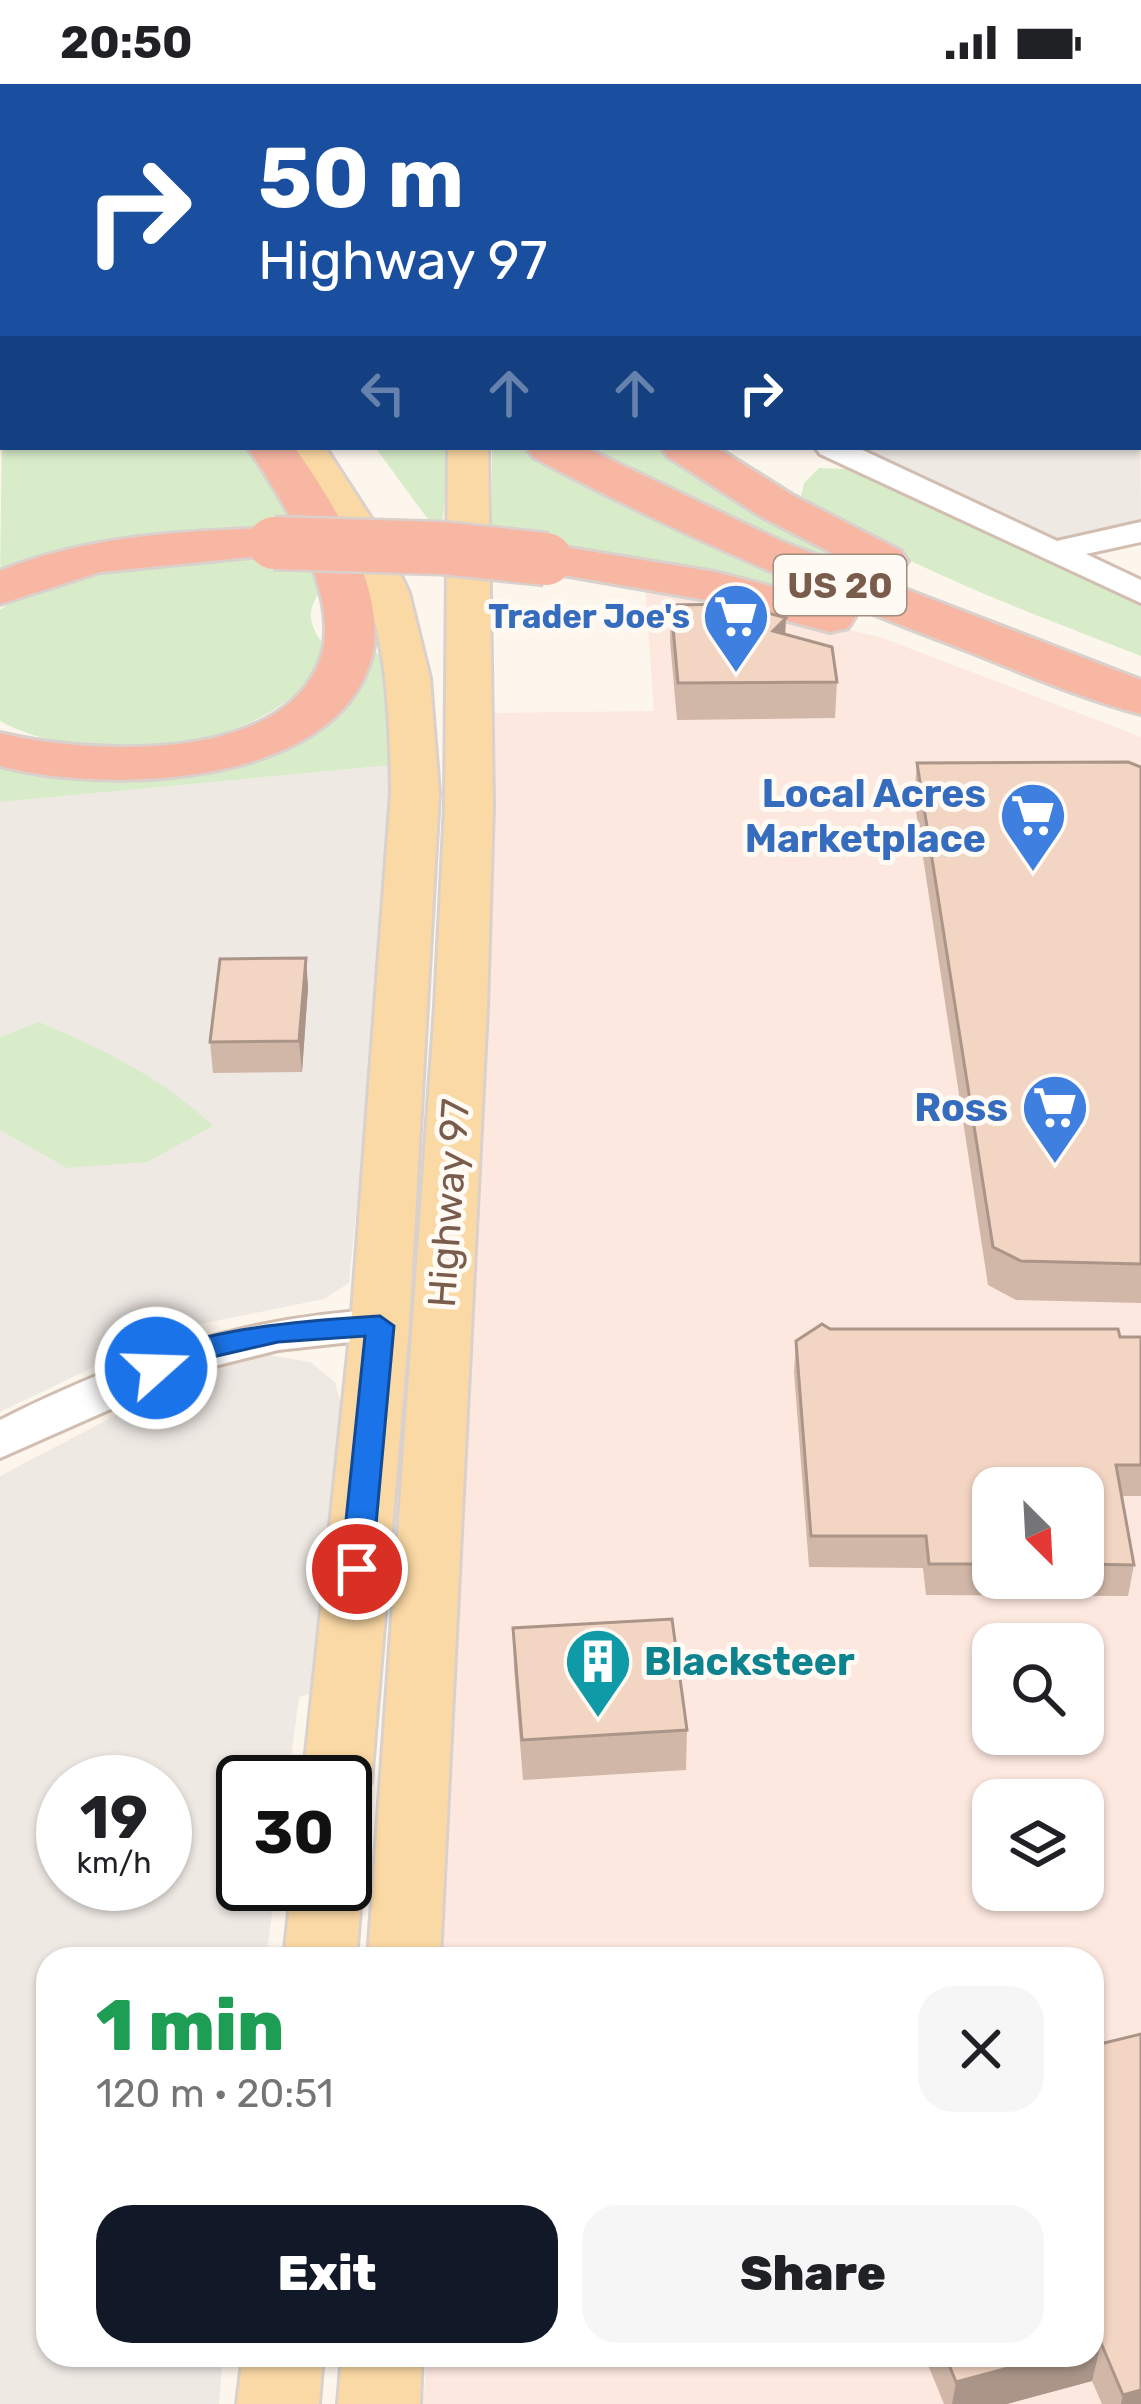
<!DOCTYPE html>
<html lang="en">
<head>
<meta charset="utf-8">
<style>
	:root { --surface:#fff; --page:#f6f6f6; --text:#202124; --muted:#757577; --accent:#111827 }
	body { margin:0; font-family:Rubik,sans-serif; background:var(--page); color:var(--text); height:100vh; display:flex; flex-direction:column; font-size:45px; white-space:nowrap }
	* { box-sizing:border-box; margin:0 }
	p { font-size:39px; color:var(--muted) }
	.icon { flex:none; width:66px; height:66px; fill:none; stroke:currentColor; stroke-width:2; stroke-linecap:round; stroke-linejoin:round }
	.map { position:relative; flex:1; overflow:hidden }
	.details { position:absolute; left:36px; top:1863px; width:1068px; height:420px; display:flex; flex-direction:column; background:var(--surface); border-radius:36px; box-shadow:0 3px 9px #0004 }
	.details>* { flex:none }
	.hud { position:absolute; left:0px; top:0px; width:1143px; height:366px; box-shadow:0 3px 9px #0004; background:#1a4fa0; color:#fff; overflow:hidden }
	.needle { width:78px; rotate:156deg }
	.tools { position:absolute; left:972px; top:1383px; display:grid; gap:24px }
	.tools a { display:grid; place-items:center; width:132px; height:132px; border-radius:24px; background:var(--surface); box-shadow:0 3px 9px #0004; font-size:60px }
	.speed { position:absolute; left:36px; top:1671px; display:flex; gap:24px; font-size:60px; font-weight:700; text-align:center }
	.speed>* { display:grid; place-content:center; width:156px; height:156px; border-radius:50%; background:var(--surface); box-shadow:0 3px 9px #0004; line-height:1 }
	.speed small { font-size:30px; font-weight:400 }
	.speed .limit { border:6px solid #111; border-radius:18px; background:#fff; color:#111 }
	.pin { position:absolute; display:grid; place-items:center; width:102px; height:102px; color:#fff; margin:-51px; border:6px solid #fff; border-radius:50%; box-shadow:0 3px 12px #0007 }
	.me { position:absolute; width:132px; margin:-66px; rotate:70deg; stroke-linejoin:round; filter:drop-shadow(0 0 9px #0008) }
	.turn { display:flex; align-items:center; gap:42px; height:252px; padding:0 60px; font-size:54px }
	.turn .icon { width:156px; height:156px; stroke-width:2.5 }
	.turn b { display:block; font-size:84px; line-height:102px }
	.lanes { display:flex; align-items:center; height:114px; padding:0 60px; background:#0003; justify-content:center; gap:60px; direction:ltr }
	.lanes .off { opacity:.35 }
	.round { display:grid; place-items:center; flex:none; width:126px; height:126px; border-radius:36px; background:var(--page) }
	.head { display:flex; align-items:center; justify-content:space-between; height:204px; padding:0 60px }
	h1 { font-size:72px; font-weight:800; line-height:90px; color:#1e9e55 }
	.action { display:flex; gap:24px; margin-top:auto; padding:24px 60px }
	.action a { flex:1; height:138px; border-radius:36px; background:var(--accent); color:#fff; font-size:48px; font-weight:800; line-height:138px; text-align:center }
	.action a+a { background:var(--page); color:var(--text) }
	.status { display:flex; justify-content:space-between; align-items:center; height:84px; padding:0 60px; background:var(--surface); direction:ltr }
	.status svg { height:33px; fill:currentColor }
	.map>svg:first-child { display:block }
	.commercial { fill:#fde8e0; fill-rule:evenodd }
	.industrial { fill:#efe9e4; fill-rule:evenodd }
	.green { fill:#d8ecc9 }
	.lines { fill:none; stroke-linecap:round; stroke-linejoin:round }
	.minor-casing { stroke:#d1beb0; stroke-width:6 }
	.major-casing { stroke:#dad1cd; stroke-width:6 }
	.highway-casing { stroke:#dad1cd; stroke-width:6 }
	.minor { fill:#fff; fill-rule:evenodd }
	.major { fill:#fbd9a5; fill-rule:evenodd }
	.highway { fill:#f7b7a3; fill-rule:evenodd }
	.highway-bridge-casing { stroke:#dad1cd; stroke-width:57; stroke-linecap:butt }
	.highway-bridge { stroke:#f7b7a3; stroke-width:52 }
	.wall { fill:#d1b7a8; fill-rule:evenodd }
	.shaded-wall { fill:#aa9588 }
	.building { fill:#f3d5c3; stroke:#aa9588; stroke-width:3 }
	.route { fill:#1a73e8; stroke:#114b97; stroke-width:3 }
	.labels { text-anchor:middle; stroke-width:10; stroke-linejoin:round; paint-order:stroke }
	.far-shop-label { font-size:33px; font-weight:bold; fill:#366cbe; stroke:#fffaf3; text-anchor:end }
	.shield { fill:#fffaf3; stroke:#a28b7f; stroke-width:3 }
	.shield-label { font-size:36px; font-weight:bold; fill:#7a5c4d }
	.shop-label { font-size:39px; font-weight:bold; fill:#366cbe; stroke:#fffaf3; text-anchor:end }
	.street-label { font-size:39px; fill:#7a5c4d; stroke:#fffaf3 }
	.culture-label { font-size:39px; font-weight:bold; fill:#0d838f; stroke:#fffaf3; text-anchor:start }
</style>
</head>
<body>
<div class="status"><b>20:50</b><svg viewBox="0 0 49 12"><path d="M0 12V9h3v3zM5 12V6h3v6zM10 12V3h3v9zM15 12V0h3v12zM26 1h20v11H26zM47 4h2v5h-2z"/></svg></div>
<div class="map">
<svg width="1141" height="2320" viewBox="0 0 1141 2320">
	<rect width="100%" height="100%" fill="#fdf6ec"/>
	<path class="commercial" d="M645 502 880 553 1141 653V2320H423L427 2271H1092V1875H441L468 1299 486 629 654 627ZM993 1404H1083V1494H993ZM993 1560H1083V1650H993ZM993 1716H1083V1806H993Z"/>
	<g class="industrial">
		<path d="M1140 331 1141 438 1070 454H1053L859 363H1140Z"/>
		<path d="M393 681 377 925 349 1199 324 1215 201 1240 142 1260 0 1328V718Z"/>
		<path d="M262 1270 310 1278 335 1298 341 1320 310 1610 299 1613 288 1698H243V1800H276L266 1875H48V2271H223L219 2320H0V1392L181 1297ZM63 1698H165V1800H63Z"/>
	</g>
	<g class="green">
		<path d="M3 266V363H248L304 450 0 495Z"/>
		<path d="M375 363H450L441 453Z"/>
		<path d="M492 363H523L556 384 951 557 793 506 692 485 492 456Z"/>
		<path d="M583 363H667L762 426 909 503 901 508 845 488Z"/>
		<path d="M819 384 848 385 1141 521V572C1025 527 905 483 800 416L804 399Z"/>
		<path d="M307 471 320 508C304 530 311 544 326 564 321 574 316 588 308 597 245 671 81 682 0 637V526C74 468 218 473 307 471Z"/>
		<path d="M375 567 385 576 393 681 0 718V679C35 700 162 702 198 684 260 653 316 603 375 567Z"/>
		<path d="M39 938C103 965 162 994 213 1042L147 1078 67 1084 0 1046V953Z"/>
	</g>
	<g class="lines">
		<defs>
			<g id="minor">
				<path d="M469 0H495L496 3H470Z"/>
				<path d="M865 0H895L897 3H867Z"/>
				<path d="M815 363H856L1057 457 1141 438V458L1086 470 1141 496V519L820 370Z"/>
				<path d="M380 1226 396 1231 403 1242 396 1253 278 1266 199 1286 0 1374V1336C122 1275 243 1232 380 1226Z"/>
			</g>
			<g id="major">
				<path d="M285 363H325L382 451 409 509 430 594 439 709 409 1242 371 1698 361 1717 345 1722V1698H303L351 1242 391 709C390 632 388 554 356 482 337 440 309 402 285 363Z"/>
				<path d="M448 363H488L493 722 487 923 440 1875H368L435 923 445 722Z"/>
				<path d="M345 1777 352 1780 362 1800 356 1875H284L292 1800H345Z"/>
				<path d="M243 2271H323L319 2320H237Z"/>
				<path d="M342 2271H422L420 2320H338Z"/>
			</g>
			<g id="highway">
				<path d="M209 0H247L207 3Z"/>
				<path d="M407 0H445L447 3H409Z"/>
				<rect x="0" y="156" width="3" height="25"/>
				<path d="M247 363H294C331 413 388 508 372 572 338 705 103 710 0 682V649C86 670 281 682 320 576 343 513 282 413 247 363Z"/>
				<path d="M526 363H584L783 458 1141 596V630C1079 614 1019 587 960 564 813 508 671 447 533 373Z"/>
				<path d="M661 363H716L794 412 901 467 908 477 901 487 884 492 867 487 760 432 668 373Z"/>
				<path d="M274 444 291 449 298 459 291 469 100 488 0 520V487C87 452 181 447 274 444Z"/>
				<path d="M546 460 715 488 848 522 855 533 848 544 830 548 712 517 529 485 522 475 529 465Z"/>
			</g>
		</defs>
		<use href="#minor" class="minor-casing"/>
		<use href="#major" class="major-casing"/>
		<use href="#highway" class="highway-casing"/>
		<use href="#minor" class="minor"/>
		<use href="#major" class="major"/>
		<use href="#highway" class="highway"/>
		<defs>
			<path id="highway-bridge" d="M274 459 441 464 546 475"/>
		</defs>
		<use href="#highway-bridge" class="highway-bridge-casing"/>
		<use href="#highway-bridge" class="highway-bridge"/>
	</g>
	<g class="wall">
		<path d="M671 521 786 534 785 550 837 598 835 634 677 636 670 557Z"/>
		<path d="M917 679 1141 683V1219L1016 1216 988 1201 914 714Z"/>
		<path d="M306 874 308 904 302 988 213 989 210 958Z"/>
		<path d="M830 1245 1141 1253V1412H1122L1134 1481 1128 1512 926 1511 923 1484 809 1483 794 1288 796 1257ZM993 1404H1083V1494H993Z"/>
		<path d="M513 1544 687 1646 686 1686 523 1696 514 1585Z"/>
		<path d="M1092 1962 1141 2320H1102L1092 2297 1007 2320H944L924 2271H1092Z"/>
	</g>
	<g class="shaded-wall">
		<path d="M3 209V227L0 228V210Z"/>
		<path d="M786 534 784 570 773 547Z"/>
		<path d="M306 874 308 904 302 988 299 957Z"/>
		<path d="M1101 2259 1092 2297 1007 2320H952L956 2298 1057 2271H1092V2262Z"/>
		<path d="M1141 2306V2320H1121L1123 2311Z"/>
	</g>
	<g class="building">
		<path d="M736 520 786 534 773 547 832 563 837 598 678 599 671 521Z"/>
		<path d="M1128 678 1141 683V1180L1021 1177 993 1163 917 679Z"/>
		<path d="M306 874 299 957 210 958 220 875Z"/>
		<path d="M822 1240 830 1245H1118L1120 1253H1141V1381H1116L1134 1481 1083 1480V1404H993V1480H929L926 1452H811L796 1257Z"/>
		<path d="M672 1535 687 1646 522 1656 513 1544Z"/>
		<path d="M1141 1950V2306L1123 2311 1101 2259 1092 2262V1962Z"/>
		<path d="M945 2271H1057L956 2298Z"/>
	</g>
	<path class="route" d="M380 1232 394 1242 372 1485 368 1493H346L341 1485 365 1252 278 1258 204 1275 156 1294 142 1284C172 1244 329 1235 380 1232Z"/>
	<defs>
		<symbol id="supermarket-pin" viewBox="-11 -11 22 30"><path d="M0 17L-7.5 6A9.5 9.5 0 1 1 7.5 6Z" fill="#3f7fe0" stroke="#fffaf3"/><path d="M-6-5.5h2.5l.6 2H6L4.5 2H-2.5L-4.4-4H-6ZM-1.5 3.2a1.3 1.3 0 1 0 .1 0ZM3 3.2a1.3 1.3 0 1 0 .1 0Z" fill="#fff"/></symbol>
		<symbol id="building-pin" viewBox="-11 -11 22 30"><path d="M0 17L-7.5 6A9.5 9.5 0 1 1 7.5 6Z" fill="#0f9aa8" stroke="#fffaf3"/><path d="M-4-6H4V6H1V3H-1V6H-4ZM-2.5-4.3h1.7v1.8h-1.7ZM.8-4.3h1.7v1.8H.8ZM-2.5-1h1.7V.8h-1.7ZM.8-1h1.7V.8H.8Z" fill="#fff"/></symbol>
	</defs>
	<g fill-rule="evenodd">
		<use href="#supermarket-pin" x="698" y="494" width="76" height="104"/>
		<use href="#supermarket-pin" x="995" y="693" width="76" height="104"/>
		<use href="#supermarket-pin" x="1017" y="985" width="76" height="104"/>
		<use href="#building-pin" x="560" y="1539" width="76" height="104"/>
	</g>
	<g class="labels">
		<g class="far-shop-label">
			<text x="690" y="544">Trader Joe's</text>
		</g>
		<rect class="shield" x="774" y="471" width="132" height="60" rx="9"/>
		<g class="shield-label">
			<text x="840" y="514">US 20</text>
		</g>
		<g class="shop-label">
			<text x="986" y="723">Local Acres<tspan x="986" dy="45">Marketplace</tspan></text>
			<text x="1008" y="1037">Ross</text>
		</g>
		<g class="street-label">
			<text transform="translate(448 1119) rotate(-86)" y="14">Highway 97</text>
		</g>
		<g class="culture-label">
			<text x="644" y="1591">Blacksteer</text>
		</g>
	</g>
</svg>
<div class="tools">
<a><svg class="needle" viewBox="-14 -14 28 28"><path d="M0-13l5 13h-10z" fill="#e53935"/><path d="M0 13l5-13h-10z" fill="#757577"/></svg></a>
<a><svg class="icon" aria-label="search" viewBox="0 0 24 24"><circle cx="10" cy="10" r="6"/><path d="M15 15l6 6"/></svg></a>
<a><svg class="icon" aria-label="layers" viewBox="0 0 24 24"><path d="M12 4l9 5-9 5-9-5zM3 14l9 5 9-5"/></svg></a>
</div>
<div class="speed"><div>19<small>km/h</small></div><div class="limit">30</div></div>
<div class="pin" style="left:357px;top:1485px;background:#d93025"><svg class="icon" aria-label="arrive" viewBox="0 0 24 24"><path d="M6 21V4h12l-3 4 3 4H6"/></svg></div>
<svg class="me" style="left:156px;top:1284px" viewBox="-20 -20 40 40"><circle r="17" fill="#1a73e8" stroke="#fff" stroke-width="3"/><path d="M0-11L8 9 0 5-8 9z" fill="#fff"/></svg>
<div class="hud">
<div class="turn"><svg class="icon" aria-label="right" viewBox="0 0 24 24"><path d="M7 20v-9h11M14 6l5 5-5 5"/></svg><div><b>50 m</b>Highway 97</div></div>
<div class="lanes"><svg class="icon off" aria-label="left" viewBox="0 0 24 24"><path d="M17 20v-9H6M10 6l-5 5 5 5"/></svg><svg class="icon off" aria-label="ahead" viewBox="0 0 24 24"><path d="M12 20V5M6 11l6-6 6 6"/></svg><svg class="icon off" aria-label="ahead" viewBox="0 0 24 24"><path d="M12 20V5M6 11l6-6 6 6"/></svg><svg class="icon" aria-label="right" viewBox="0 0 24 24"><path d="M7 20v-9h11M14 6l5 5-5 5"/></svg></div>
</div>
<section class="details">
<div class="head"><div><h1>1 min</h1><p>120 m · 20:51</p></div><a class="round"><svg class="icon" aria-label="close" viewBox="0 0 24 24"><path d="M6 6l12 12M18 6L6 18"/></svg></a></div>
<div class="action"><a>Exit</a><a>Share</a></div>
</section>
</div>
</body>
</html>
